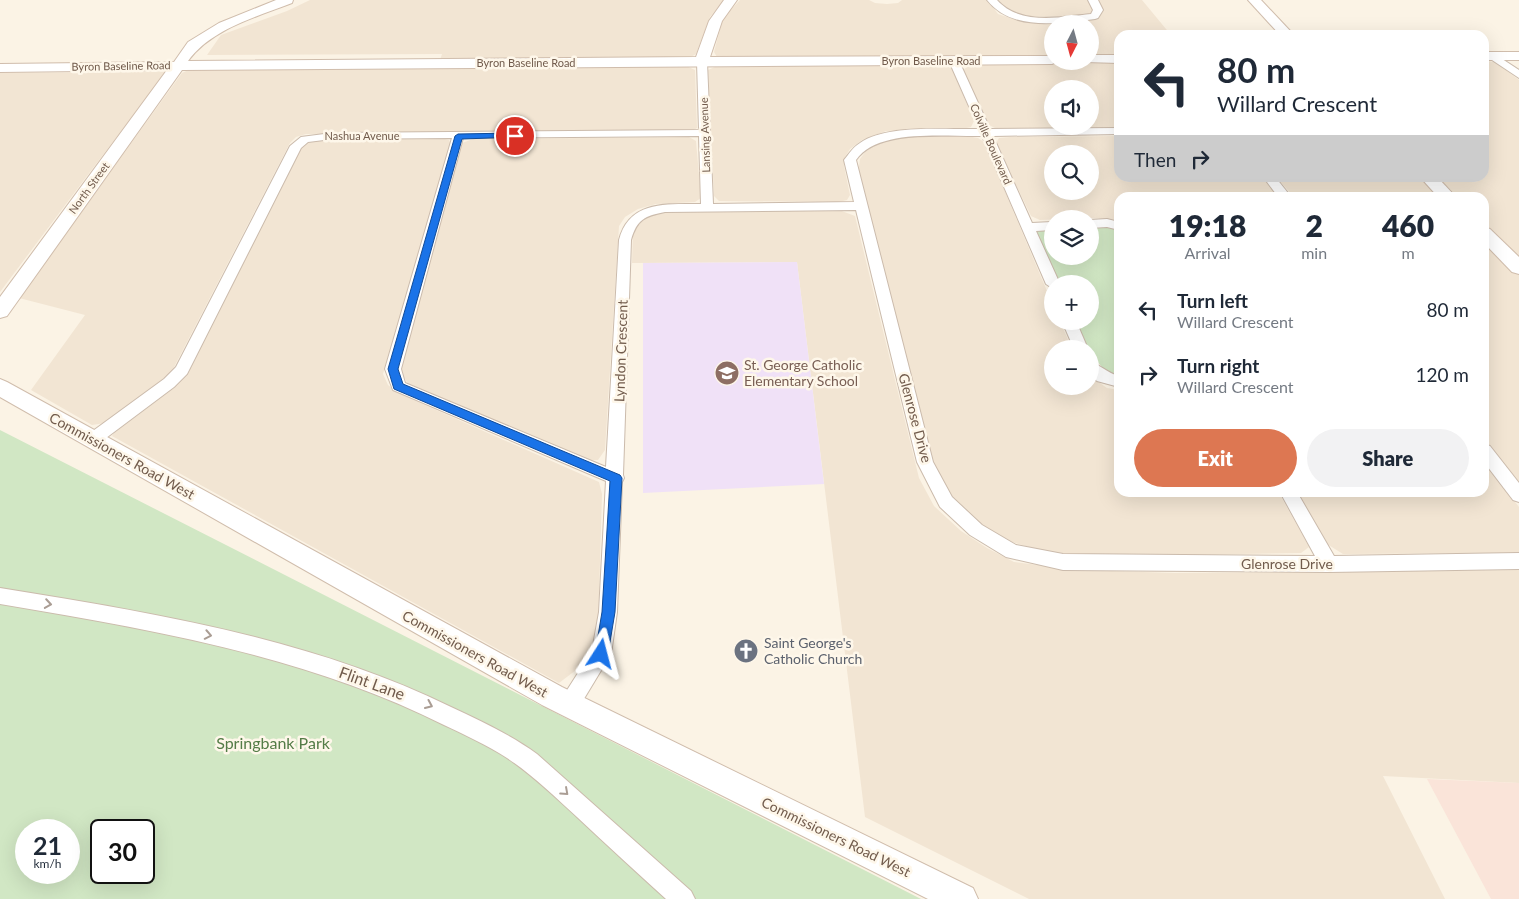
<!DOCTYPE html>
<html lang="en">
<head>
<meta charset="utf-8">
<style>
	:root { --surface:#fff; --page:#f2f2f3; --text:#1f2937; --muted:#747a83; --accent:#dd7752 }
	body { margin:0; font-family:Lato,sans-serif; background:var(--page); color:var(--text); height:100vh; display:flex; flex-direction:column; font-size:19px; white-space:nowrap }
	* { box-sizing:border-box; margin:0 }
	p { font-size:16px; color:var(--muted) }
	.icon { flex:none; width:28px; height:28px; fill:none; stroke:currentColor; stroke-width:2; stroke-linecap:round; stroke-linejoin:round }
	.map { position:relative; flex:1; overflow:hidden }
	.panel { position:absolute; left:1114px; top:192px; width:375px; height:305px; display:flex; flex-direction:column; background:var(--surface); border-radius:15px; box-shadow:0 5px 20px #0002 }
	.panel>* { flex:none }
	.guide { position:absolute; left:1114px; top:30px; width:375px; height:152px; border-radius:15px; box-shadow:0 5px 20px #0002; background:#fff; color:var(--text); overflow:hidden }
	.needle { width:32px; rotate:186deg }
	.buttons { position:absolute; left:1044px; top:15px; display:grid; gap:10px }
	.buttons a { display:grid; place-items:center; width:55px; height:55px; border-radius:50%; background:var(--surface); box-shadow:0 5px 20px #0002; font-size:25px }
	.speed { position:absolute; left:15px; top:819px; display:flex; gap:10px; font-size:25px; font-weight:700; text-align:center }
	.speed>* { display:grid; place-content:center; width:65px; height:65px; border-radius:50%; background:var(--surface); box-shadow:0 5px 20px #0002; line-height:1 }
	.speed small { font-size:12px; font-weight:400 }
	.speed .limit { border:2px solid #111; border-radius:8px; background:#fff; color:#111 }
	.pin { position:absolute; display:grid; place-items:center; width:42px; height:42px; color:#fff; margin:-21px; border:2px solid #fff; border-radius:50%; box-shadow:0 1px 5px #0007 }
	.me { position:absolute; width:55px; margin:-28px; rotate:9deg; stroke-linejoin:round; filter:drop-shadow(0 0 4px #0008) }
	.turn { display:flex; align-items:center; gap:18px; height:105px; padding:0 20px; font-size:22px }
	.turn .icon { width:65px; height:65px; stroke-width:2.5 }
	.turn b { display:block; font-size:35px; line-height:42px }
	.then { display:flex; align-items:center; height:48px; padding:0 20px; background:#0003; gap:10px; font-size:19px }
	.eta { display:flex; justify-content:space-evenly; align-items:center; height:85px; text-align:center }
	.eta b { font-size:30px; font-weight:800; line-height:35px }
	.cta { display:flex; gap:10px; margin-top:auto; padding:10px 20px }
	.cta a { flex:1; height:58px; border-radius:30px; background:var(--accent); color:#fff; font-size:20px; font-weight:800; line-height:58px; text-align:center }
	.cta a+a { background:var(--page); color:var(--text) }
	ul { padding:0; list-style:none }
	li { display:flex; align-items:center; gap:15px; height:65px; padding:0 20px }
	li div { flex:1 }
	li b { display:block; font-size:19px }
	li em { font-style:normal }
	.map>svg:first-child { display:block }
	.residential { fill:#f2e5d3; fill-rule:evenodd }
	.commercial { fill:#fae4d9 }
	.education { fill:#f0e1f7 }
	.green { fill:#d1e7c4; fill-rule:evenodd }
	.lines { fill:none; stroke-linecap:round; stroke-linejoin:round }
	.street-casing { stroke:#cbbbac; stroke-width:2 }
	.secondary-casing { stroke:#d0bdac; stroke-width:2 }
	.street { fill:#fff; fill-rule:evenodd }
	.secondary { fill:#fff; fill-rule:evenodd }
	.oneway { stroke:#aa9d94 }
	.route { fill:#1a73e8; stroke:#114b97 }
	.labels { text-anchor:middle; stroke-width:5; stroke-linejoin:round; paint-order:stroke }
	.far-street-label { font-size:11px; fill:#715b4c; stroke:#fef7ea }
	.street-label { font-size:14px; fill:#715b4c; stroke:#fef7ea }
	.education-label { font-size:14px; fill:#785e54; stroke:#fef7ea; text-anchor:start }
	.worship-label { font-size:14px; fill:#5b616d; stroke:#fef7ea; text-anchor:start }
	.near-street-label { font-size:16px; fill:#715b4c; stroke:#fef7ea }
	.near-park-label { font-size:16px; fill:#547c47; stroke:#fef7ea }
</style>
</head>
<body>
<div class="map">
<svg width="1519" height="899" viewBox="0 0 1519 899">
	<rect width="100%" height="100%" fill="#fbf3e5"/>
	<g class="residential">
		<path d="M310 0H724L710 17 696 54 691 57 440 60 442 54 207 55 221 35 287 11Z"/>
		<path d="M740 0H869L875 3 887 4 898 3 902 0H988L998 14 1016 20 1028 21 1098 17 1103 10 1097 0H1142L1171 35H1119V56H1090V24H1052V56L717 57 714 52 723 18Z"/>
		<path d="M997 0H1087L1093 9 1092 13 1083 16 1021 17 1005 11Z"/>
		<path d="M1484 61 1495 62 1519 80V258L1484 223V198L1459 197 1438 178H1484Z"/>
		<path d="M1119 62V128H995L987 124 963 70 971 64ZM1052 89H1090V126H1052Z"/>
		<path d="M684 65 695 70 697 128 692 131 306 134 296 137 290 143 171 373 105 423 92 425 31 390 85 315 19 298 182 73 193 68Z"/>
		<path d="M717 66H947L952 69 974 121 971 127 962 129 886 131 862 140 850 149 845 157 844 166 850 195 847 200 839 202 719 201 714 196 708 70Z"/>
		<path d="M166 72 90 172 0 292V73Z"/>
		<path d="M967 136 978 138 984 142 1052 303V321H1060L1072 349H1052V386H1090V376L1107 388 1119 390V492L1279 493 1309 547 1301 553 1094 556 1046 552 1012 542 980 524 950 495 933 461 858 174 860 159 868 148 884 140 905 137Z"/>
		<path d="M1119 136V178H1263L1279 197 1119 198V221L1111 219 1091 218 1040 220 1031 216 996 143 999 138 1010 137ZM1052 154H1090V191H1052Z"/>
		<path d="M689 137 696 141 701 198 695 202 656 204 638 209 625 217 619 226 605 450 598 460H586L408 384 402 374 401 362 462 143 473 139Z"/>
		<path d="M445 139 449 140 451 144 383 374 388 385 400 394 599 482 602 494 598 628 592 647 580 667 559 683 112 436 118 427 177 384 189 372 299 147 306 143 317 140Z"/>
		<path d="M1277 178H1424L1444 197H1294Z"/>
		<path d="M839 210 855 216 919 478 934 506 961 531 987 548 1014 562 1078 570 1175 573 1519 570V783L1383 776 1445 899H1029L865 817 797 262 632 263 633 229 646 216 662 211Z"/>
		<path d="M1484 238 1519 274V483L1484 438Z"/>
		<path d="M1484 462 1519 507V553L1343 554 1327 544 1298 493 1484 492Z"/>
	</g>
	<path class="commercial" d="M1427 779 1519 783V899H1491Z"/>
	<path class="education" d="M797 262 824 484 643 493V263Z"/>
	<g class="green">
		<path d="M1090 228H1109L1119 231V377L1107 373 1090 353V349H1088L1076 321H1090V284H1060L1036 230H1052V256H1090Z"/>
		<path d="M0 430 921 899H0ZM26 830H69V872H26ZM101 830H144V872H101Z"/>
	</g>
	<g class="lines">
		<defs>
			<g id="street">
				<path d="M987 0H997C1020 26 1061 17 1091 14L1093 10 1088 0H1098L1103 10 1098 18 1095 19C1060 23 1012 32 987 0Z"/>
				<path d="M1493 53 1519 70V78L1489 58 1488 56Z"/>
				<path d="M954 58 959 61 990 129 1119 128V134L993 136 1032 223 1052 222V230L1036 231 1060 284H1052V288L1046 284 982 136C946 137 878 128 856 160L933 462 952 497 982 525 1016 545 1063 554 1315 556 1280 492H1297L1334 556 1519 553V569L1329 572 1063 570 1006 557 970 535 940 507 917 462 856 210 665 212C645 216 637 219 631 240L623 475 624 478 622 482 617 612 611 654 576 712 569 715 562 712 559 705 562 698 592 651 599 612 606 481 393 390 385 369 452 138 332 139 308 142 301 148 187 374 174 387 98 444 92 446 86 444 84 440 86 436 164 379 176 367 290 146 301 137 332 133 699 130 697 62 702 59 707 62 713 204 854 202 844 160C849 154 853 147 860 143 887 124 946 130 979 129L949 61ZM699 136 701 204C667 204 629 200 619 240L606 467 405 383 401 369 463 138Z"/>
				<path d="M1264 178H1276L1292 198H1279Z"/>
				<path d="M1107 219 1119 222V230L1107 227 1090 228V220Z"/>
				<path d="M1062 321H1076L1088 349H1074Z"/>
				<path d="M1090 362C1101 365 1107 373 1119 376V387L1097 381 1090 375Z"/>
				<path d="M1484 444 1490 446 1519 483V502L1513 500 1484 462Z"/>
				<path d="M0 588C154 613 310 638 451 707 481 721 511 735 537 754L691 891 695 899H666C636 872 606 844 577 817 555 797 533 775 507 758 487 745 465 735 444 725 305 655 152 630 0 604Z"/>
			</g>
			<g id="secondary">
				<path d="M276 0H293L292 3C256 17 211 29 188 61L696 57 709 21 724 0H737L722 21 710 57 1052 56V61H1058L1052 64 182 70 7 316 0 318V297L167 70 0 72V64L174 62 188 42 219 23Z"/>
				<path d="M1248 0H1261L1294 35H1280Z"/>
				<rect x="1484" y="52" width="35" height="8"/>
				<path d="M1090 55H1119V63L1085 62 1090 61Z"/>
				<path d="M1421 178H1438L1457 198H1439Z"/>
				<path d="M1484 227 1490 229 1519 257V274L1512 272 1484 243Z"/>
				<path d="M0 379 7 382 562 687 973 888 978 899H928L542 705 0 397Z"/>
			</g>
		</defs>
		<use href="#street" class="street-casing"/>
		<use href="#secondary" class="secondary-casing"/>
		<use href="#street" class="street"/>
		<use href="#secondary" class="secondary"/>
	</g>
	<defs><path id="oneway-chevron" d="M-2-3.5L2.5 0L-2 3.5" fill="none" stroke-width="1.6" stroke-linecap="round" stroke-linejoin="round" transform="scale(1.25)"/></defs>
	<g class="oneway">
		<use href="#oneway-chevron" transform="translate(48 604) rotate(9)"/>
		<use href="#oneway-chevron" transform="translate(208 635) rotate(11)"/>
		<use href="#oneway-chevron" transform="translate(429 705) rotate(24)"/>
		<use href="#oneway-chevron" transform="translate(565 792) rotate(42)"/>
	</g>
	<path class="route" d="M515 133 519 136 518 137 462 139 398 369 403 384 620 475 622 478 615 612 608 654 606 658 601 660 597 658 595 654 602 612 610 481 394 389 388 369 455 136 458 134Z"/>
	<defs>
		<symbol id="school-disc" viewBox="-11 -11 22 22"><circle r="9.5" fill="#8d6e63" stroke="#fef7ea"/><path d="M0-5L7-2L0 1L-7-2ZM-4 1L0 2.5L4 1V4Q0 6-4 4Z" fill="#fff"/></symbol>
		<symbol id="church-disc" viewBox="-11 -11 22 22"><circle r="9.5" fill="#6b7280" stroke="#fef7ea"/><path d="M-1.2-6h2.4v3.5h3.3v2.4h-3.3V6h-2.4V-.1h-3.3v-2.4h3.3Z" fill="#fff"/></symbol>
	</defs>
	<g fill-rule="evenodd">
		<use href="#school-disc" x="713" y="359" width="28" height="28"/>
		<use href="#church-disc" x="732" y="637" width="28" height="28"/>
	</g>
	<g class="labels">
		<g class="far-street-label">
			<text x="931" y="65">Byron Baseline Road</text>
			<text x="526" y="67">Byron Baseline Road</text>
			<text transform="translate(121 66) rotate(-1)" y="4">Byron Baseline Road</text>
			<text transform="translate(705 135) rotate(-92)" y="4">Lansing Avenue</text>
			<text x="362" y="140">Nashua Avenue</text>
			<text transform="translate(991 144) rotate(66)" y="4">Colville Boulevard</text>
			<text transform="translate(89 188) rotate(-54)" y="4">North Street</text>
		</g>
		<g class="street-label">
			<text transform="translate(621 351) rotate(-88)" y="5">Lyndon Crescent</text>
			<text transform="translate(915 418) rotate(75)" y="5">Glenrose Drive</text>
			<text transform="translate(122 456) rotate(29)" y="5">Commissioners Road West</text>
			<text x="1287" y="569">Glenrose Drive</text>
			<text transform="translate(475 654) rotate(29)" y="5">Commissioners Road West</text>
			<text transform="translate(836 837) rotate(26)" y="5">Commissioners Road West</text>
		</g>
		<g class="education-label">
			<text x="744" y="370">St. George Catholic<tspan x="744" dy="16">Elementary School</tspan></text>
		</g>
		<g class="worship-label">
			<text x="764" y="648">Saint George's<tspan x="764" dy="16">Catholic Church</tspan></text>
		</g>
		<g class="near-street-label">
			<text transform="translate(372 683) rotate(20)" y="6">Flint Lane</text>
		</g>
		<g class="near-park-label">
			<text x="273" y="749">Springbank Park</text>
		</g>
	</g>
</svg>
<div class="buttons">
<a><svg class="needle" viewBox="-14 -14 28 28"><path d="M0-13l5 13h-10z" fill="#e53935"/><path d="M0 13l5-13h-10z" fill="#747a83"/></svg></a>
<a><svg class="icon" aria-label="sound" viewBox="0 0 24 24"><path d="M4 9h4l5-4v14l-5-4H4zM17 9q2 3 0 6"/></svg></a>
<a><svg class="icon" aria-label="search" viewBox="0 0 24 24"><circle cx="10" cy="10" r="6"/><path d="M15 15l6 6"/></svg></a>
<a><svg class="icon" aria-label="layers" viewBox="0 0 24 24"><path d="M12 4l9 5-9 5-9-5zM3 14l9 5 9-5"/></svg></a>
<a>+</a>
<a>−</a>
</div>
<div class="speed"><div>21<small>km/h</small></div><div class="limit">30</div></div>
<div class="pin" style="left:515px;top:136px;background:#d93025"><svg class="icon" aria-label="arrive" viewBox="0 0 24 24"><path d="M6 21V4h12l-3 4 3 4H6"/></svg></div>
<svg class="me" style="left:601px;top:654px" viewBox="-20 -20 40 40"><path d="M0-17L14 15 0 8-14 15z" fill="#1a73e8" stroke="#fff" stroke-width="4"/></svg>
<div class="guide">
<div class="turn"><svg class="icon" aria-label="left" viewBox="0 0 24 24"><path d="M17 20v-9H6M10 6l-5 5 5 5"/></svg><div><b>80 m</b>Willard Crescent</div></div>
<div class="then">Then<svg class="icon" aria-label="right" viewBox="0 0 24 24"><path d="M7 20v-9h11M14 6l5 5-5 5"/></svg></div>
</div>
<section class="panel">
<div class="eta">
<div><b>19:18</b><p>Arrival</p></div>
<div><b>2</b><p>min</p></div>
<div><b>460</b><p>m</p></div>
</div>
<ul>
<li><svg class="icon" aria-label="left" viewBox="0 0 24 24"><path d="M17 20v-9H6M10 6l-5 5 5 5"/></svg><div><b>Turn left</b><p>Willard Crescent</p></div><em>80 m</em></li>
<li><svg class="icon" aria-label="right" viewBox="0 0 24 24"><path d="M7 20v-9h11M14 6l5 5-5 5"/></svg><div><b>Turn right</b><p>Willard Crescent</p></div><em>120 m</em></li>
</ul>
<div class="cta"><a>Exit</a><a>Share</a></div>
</section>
</div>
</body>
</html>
